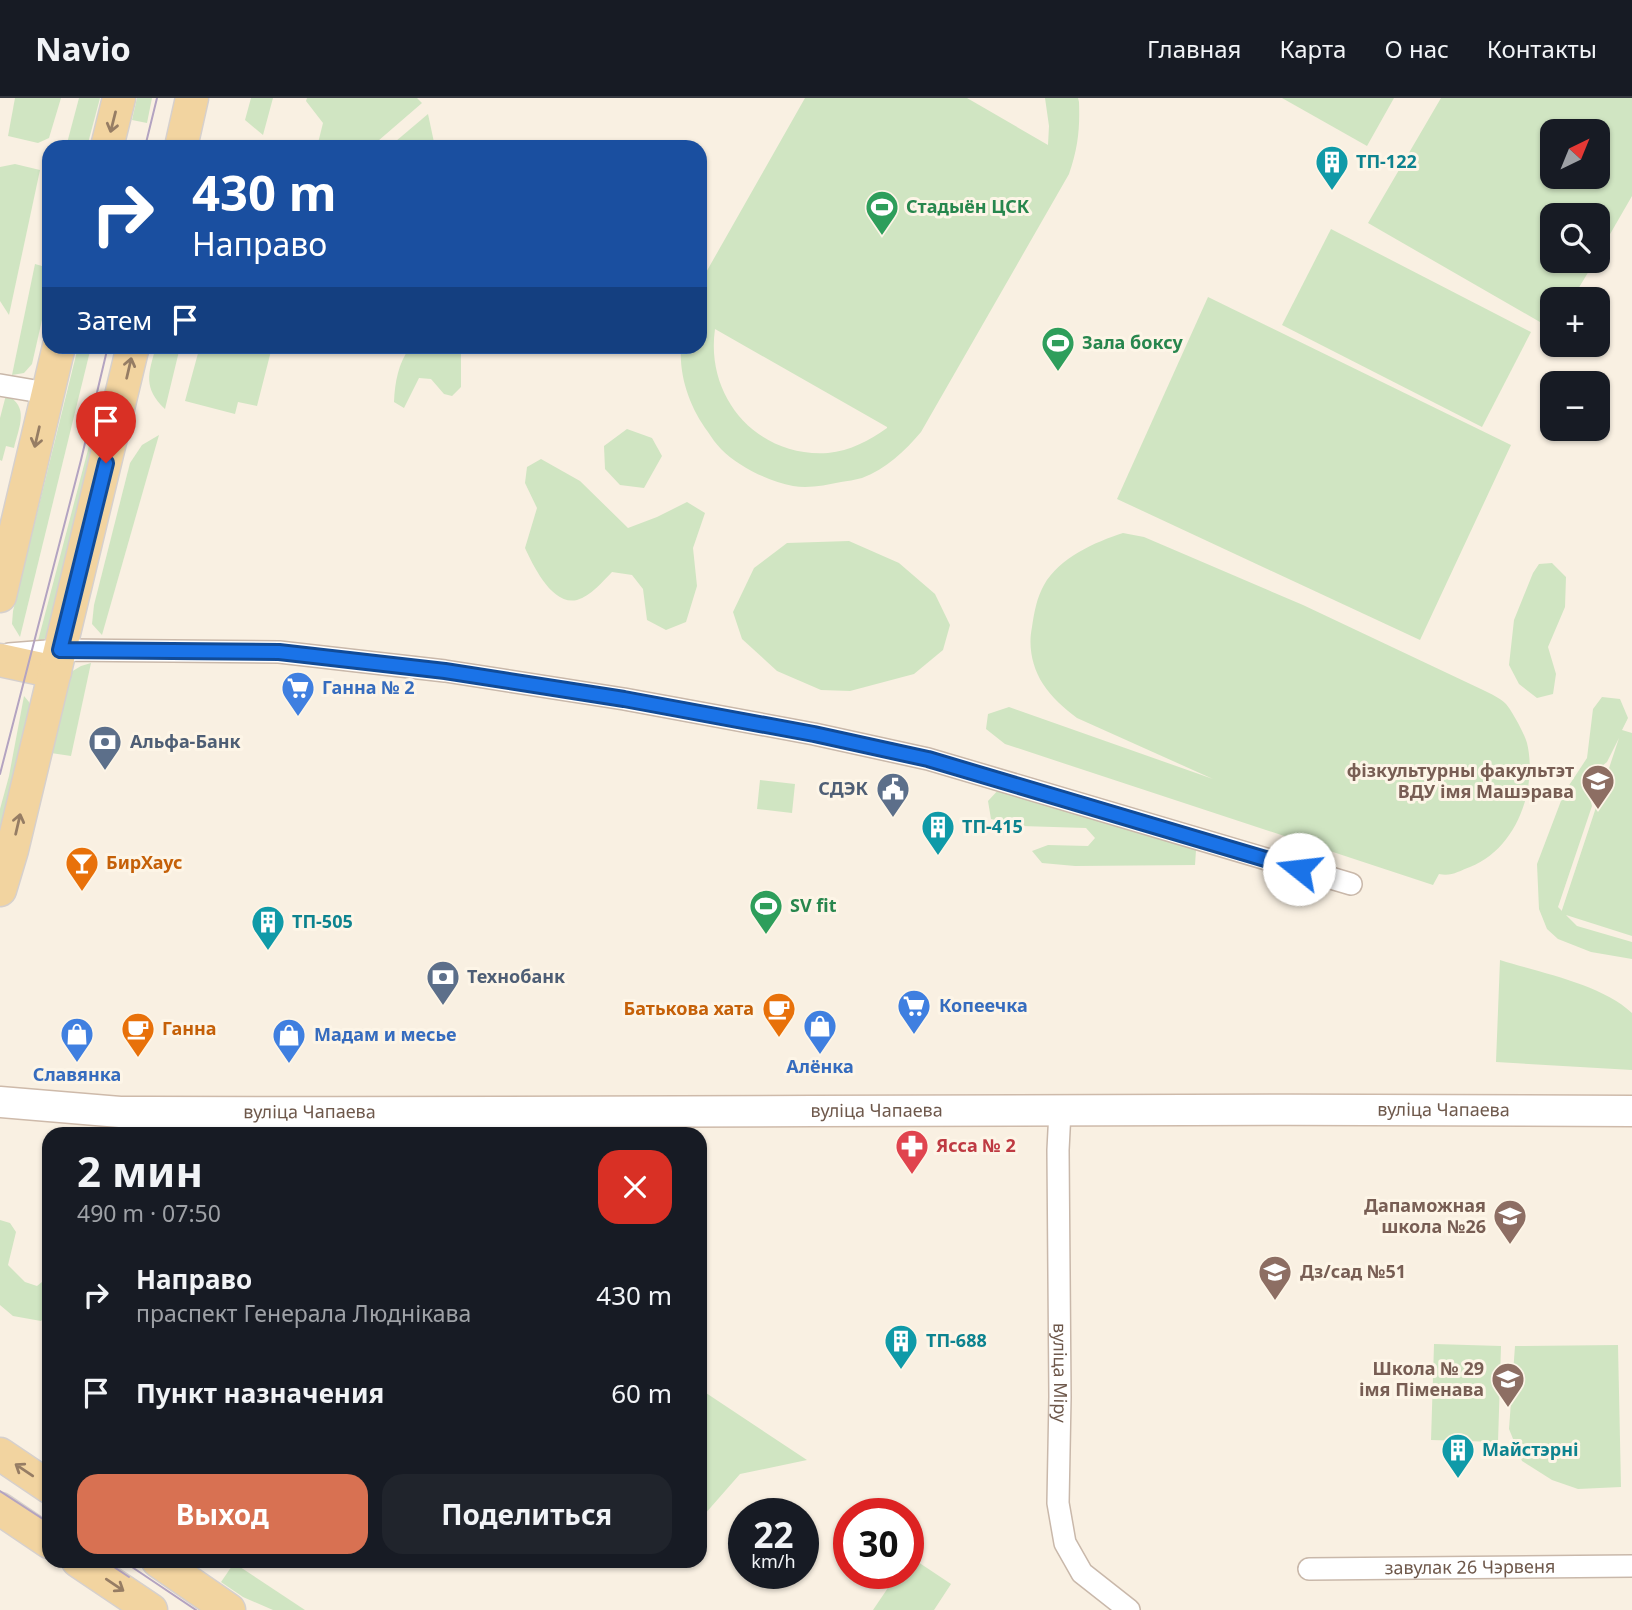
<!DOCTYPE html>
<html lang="ru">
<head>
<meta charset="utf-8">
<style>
	:root { --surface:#171b24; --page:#20242c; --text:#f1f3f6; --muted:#9ea1a6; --line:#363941; --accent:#d87152 }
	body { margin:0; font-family:"Noto Sans",sans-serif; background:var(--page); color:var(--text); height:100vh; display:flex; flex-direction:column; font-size:26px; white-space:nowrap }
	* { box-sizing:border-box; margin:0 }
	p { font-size:23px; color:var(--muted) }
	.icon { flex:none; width:38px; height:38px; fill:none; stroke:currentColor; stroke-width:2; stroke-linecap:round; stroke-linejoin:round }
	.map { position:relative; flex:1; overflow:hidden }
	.side { position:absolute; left:42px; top:1029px; width:665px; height:441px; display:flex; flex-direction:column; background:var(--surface); border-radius:21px; box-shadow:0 2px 5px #0004 }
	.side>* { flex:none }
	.top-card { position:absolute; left:42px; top:42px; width:665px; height:214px; border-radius:21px; box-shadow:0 2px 5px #0004; background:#1a4fa0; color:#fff; overflow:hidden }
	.needle { width:46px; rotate:43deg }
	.controls { position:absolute; left:1540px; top:21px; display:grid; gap:14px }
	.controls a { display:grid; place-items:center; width:70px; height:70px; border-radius:14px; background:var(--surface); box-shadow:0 2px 5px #0004; font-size:35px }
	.speed { position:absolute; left:728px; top:1400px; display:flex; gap:14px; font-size:35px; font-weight:700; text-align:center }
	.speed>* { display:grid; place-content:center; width:91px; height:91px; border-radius:50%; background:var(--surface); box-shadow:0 2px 5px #0004; line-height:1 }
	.speed small { font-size:18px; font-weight:400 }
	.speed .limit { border:10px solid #d22; background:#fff; color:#111 }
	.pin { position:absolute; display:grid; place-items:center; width:60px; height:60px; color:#fff; margin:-72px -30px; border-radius:50% 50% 50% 0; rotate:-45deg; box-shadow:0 0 7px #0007 }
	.pin .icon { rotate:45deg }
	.me { position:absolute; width:77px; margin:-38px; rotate:286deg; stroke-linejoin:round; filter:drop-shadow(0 0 5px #0008) }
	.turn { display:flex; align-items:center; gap:24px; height:147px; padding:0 35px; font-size:32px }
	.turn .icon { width:91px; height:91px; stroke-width:2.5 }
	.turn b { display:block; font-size:49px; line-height:60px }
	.then { display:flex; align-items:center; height:66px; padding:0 35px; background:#0003; gap:14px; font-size:26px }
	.round { display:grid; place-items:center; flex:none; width:74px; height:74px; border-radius:21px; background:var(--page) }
	.head { display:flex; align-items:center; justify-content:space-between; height:119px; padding:0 35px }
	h1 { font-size:42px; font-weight:700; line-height:52px }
	.action { display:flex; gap:14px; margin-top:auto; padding:14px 35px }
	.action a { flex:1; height:80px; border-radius:21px; background:var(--accent); color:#fff; font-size:28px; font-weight:700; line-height:80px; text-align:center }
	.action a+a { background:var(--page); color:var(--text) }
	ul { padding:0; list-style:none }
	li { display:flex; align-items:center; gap:21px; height:98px; padding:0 35px }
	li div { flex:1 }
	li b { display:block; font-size:26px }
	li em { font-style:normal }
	header { display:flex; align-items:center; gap:42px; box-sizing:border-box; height:98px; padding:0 35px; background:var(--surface); border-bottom:2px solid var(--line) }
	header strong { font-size:33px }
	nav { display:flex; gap:38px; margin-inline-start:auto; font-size:24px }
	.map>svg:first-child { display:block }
	.green { fill:#d0e5c2; fill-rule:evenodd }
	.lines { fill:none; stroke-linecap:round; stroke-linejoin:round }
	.street-casing { stroke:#c9b8aa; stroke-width:24 }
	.secondary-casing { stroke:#cebaaa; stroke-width:33 }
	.primary-casing { stroke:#d6d0cd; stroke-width:35 }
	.street { stroke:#fff; stroke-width:21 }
	.secondary { stroke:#fff; stroke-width:30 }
	.primary { stroke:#f2d4a0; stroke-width:32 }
	.tram { stroke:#b3a3c1; stroke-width:2 }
	.oneway { stroke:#967d64 }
	.route-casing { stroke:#114b97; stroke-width:18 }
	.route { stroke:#1a73e8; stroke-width:12 }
	.labels { text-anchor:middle; stroke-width:6; stroke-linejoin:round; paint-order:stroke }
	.culture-label { font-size:18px; font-weight:bold; fill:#0d838f; stroke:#fdf5e7; text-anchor:start }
	.leisure-label { font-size:18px; font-weight:bold; fill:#27864d; stroke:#fdf5e7; text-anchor:start }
	.shop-label { font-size:18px; font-weight:bold; fill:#366cbe; stroke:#fdf5e7; text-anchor:start }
	.service-label { font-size:18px; font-weight:bold; fill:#4e5e75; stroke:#fdf5e7; text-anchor:start }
	.education-label { font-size:18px; font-weight:bold; fill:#785e54; stroke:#fdf5e7; text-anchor:end }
	.food-label { font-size:18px; font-weight:bold; fill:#c56008; stroke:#fdf5e7; text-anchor:start }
	.street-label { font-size:18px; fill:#6e584b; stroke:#fdf5e7 }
	.health-label { font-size:18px; font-weight:bold; fill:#be3a42; stroke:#fdf5e7; text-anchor:start }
</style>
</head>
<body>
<header>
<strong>Navio</strong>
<nav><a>Главная</a><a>Карта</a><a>О нас</a><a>Контакты</a></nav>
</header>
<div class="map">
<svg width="1632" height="1512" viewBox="0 0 1632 1512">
	<rect width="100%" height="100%" fill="#f9f0e2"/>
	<g class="green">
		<path d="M15 0H61L49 40 38 45 8 38Z"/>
		<path d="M79 0H100L87 49H66Z"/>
		<path d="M137 0H152L147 25 132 22Z"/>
		<path d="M251 0H273L263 37 245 22Z"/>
		<path d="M307 0H417L422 5 371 49H317L323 25 306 3Z"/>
		<path d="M805 0H967L1048 47 1049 28 1045 0H1078L1079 4C1080 31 1078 50 1069 76L921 334C905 353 886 371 862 380 855 382 847 383 841 384 825 387 809 391 793 388 768 383 739 369 721 351 716 346 712 340 708 334 690 310 679 279 681 249L700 248V185ZM715 231 887 329V330C870 342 850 353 828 355 758 360 705 300 715 231Z"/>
		<path d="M1282 0H1394L1367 48Z"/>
		<path d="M1441 0H1632V98L1598 157V117H1552V163H1595L1572 201H1552V231L1368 125ZM1552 33H1598V79H1552Z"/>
		<path d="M428 16 435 49H389Z"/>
		<path d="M15 66 40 72 9 217 0 203V69Z"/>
		<path d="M1331 131 1531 234 1482 329 1282 227Z"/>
		<path d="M35 166 49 170V191L32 266 24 275 12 277Z"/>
		<path d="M1208 199 1511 347 1420 542 1117 401Z"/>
		<path d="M200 248 272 249 257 308 238 304 235 316 185 303Z"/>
		<path d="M78 249H91L20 539 12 526 13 513Z"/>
		<path d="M156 249H180L165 311C143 290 148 276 156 249Z"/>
		<path d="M410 249H461V289L452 298 444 296 431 281 419 280 404 310 394 304C395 284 398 266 410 249Z"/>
		<path d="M6 297C30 308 19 329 14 350L6 348 2 363 0 362V320Z"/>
		<path d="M96 321 106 323 47 540 38 543Z"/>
		<path d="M627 331 652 340 662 358 644 390 620 387 605 371 604 348Z"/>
		<path d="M159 337 102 537 92 526 94 507 130 365 142 347Z"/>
		<path d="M541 361 580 383 628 430 657 419 687 404 705 415 693 450 697 488 686 524 666 532 647 522 643 491 632 477 612 474C602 484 591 498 577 502 552 508 533 467 525 450L537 410 525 385 527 369Z"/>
		<path d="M1123 435 1144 439 1303 507 1483 592C1491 596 1500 600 1506 606 1511 612 1514 618 1518 625 1521 631 1525 638 1527 645 1538 691 1516 751 1470 769 1459 773 1451 779 1439 776L1433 787 1005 646 986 631 988 616 1009 609 1213 681 1077 620C1064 610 1052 600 1043 586 1032 569 1028 548 1032 529 1034 515 1037 499 1044 487 1059 460 1095 444 1123 435Z"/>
		<path d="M849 443 899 465 935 496 950 527 943 552 914 576 850 593 821 592 777 573 742 541 733 514 754 470 787 445Z"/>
		<path d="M1552 465 1566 479 1565 509 1548 549 1556 576 1553 596 1537 600 1519 586 1509 567 1514 522 1533 475 1539 466Z"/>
		<path d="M91 565 71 658 51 655 71 574 81 568Z"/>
		<path d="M24 598 29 604 33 616 0 754V711L9 678Z"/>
		<path d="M1602 599 1620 601 1628 620 1622 632 1632 635V838L1566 817 1577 828 1632 844V861L1591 854 1558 841 1547 831 1539 811 1537 766 1564 695 1587 660 1593 611ZM1619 640 1562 812V813L1558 809 1592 708 1585 681 1607 664Z"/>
		<path d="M760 682 795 686 792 715 757 711Z"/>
		<path d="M1001 689 1190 745 1196 752 1195 767 1075 768 1042 765 1032 753 1048 747 1088 748 1095 740 1086 730 1021 728 991 721 988 703Z"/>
		<path d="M1500 862C1541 875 1601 886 1632 915V972L1496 964Z"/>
		<path d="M0 1122 10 1125 16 1134 8 1167 25 1184 37 1188 47 1180 43 1167 49 1153V1215L41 1223 13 1218 0 1207Z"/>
		<path d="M1434 1246 1501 1248 1498 1344 1431 1342Z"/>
		<path d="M1618 1247 1621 1389 1578 1391 1552 1382 1522 1363 1509 1331 1515 1248Z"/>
		<path d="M700 1291 807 1362 740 1376 704 1417 700 1415Z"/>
		<path d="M909 1458 951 1486 934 1512H873L898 1475H908Z"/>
		<path d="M234 1465 305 1512H273L243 1499 221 1484Z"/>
	</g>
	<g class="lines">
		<defs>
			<g id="street">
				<path d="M0 287 47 295"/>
				<path d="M9 556 60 552 279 554 445 573 624 601 814 636 928 661 1351 786"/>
				<path id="s1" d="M1060 1013 1058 1052 1060 1299 1058 1405 1065 1445 1082 1475 1129 1512"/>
				<path id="s2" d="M1309 1471 1632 1468"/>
			</g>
			<g id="secondary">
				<path id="s3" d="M0 1004 120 1014H144C640 1016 1136 1009 1632 1013"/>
			</g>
			<g id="primary">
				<path d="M107 49 119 0"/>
				<path d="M181 49 192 0"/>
				<path d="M0 498 59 248"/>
				<path d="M0 562 55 574"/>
				<path d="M0 792 12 752 133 248"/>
				<path d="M0 1356 49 1389"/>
				<path d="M0 1411 49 1444"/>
				<path d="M78 1463 151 1512"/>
				<path d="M158 1463 229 1512"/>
			</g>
		</defs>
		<use href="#street" class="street-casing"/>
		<use href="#secondary" class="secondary-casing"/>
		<use href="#primary" class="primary-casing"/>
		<use href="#street" class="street"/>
		<use href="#secondary" class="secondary"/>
		<use href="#primary" class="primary"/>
		<g class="tram">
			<path d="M145 49 157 0"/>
			<path d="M0 676 81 362 108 248"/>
			<path d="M0 1393 49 1425"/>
			<path d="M105 1463 129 1479"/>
			<path d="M123 1463 196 1512"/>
		</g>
	</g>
	<defs><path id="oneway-shaft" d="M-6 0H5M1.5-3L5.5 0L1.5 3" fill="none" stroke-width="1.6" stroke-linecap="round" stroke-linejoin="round" transform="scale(1.75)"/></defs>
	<g class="oneway">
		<use href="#oneway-shaft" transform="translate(113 24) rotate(104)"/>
		<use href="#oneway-shaft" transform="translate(129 270) rotate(-77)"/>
		<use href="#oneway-shaft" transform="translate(37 339) rotate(103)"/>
		<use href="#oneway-shaft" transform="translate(18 726) rotate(-77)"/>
		<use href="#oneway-shaft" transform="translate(24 1372) rotate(-146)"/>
		<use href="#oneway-shaft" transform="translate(115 1487) rotate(34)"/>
	</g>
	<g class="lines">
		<defs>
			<path id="route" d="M106 365 60 552 279 554 445 573 624 601 814 636 928 661 1299 771"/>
		</defs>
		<use href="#route" class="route-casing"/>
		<use href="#route" class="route"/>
	</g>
	<defs>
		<symbol id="building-pin" viewBox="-11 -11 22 30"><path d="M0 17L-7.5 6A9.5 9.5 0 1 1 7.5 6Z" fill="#0f9aa8" stroke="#fdf5e7"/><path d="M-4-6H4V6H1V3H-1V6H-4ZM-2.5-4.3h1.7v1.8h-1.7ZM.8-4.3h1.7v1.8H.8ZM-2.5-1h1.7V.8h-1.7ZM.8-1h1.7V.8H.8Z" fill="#fff"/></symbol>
		<symbol id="stadium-pin" viewBox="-11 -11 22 30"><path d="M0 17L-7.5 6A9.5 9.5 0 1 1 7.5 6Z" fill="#2e9e5b" stroke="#fdf5e7"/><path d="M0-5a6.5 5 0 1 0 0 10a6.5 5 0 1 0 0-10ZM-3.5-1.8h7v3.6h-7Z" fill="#fff"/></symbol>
		<symbol id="supermarket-pin" viewBox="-11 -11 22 30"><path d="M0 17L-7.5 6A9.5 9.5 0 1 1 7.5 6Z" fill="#3f7fe0" stroke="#fdf5e7"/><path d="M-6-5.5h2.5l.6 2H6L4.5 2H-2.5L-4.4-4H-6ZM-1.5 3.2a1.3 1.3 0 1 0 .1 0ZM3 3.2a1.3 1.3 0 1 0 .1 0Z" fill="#fff"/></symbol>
		<symbol id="bank-pin" viewBox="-11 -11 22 30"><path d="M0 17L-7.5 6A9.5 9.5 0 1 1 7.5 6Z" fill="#5c6f8a" stroke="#fdf5e7"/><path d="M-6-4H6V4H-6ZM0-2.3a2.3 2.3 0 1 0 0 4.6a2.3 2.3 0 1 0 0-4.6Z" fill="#fff"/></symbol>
		<symbol id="university-pin" viewBox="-11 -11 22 30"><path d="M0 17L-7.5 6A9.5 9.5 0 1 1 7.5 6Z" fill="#8d6e63" stroke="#fdf5e7"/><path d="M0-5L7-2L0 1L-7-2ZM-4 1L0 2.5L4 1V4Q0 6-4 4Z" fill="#fff"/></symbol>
		<symbol id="civic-pin" viewBox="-11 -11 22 30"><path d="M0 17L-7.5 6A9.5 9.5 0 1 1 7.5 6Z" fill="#5c6f8a" stroke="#fdf5e7"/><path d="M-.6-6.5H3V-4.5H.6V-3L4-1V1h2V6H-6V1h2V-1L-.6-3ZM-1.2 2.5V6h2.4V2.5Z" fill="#fff"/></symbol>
		<symbol id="bar-pin" viewBox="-11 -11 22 30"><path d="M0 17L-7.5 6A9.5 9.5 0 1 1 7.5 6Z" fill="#e8710a" stroke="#fdf5e7"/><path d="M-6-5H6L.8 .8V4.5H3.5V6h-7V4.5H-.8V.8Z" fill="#fff"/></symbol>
		<symbol id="cafe-pin" viewBox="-11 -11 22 30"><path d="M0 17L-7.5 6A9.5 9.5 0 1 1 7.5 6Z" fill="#e8710a" stroke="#fdf5e7"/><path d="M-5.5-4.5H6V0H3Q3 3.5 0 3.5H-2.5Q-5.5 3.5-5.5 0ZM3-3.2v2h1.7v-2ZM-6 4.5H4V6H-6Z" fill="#fff"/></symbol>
		<symbol id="shop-pin" viewBox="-11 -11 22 30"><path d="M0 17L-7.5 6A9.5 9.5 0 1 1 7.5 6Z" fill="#3f7fe0" stroke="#fdf5e7"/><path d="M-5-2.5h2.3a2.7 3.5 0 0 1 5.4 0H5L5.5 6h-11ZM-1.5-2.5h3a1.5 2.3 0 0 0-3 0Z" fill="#fff"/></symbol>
		<symbol id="pharmacy-pin" viewBox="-11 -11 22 30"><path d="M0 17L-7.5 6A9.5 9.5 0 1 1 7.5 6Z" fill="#e0444e" stroke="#fdf5e7"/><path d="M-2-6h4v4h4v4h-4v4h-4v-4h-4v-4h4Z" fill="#fff"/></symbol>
		<symbol id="school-pin" viewBox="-11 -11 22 30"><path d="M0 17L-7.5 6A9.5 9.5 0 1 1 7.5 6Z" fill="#8d6e63" stroke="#fdf5e7"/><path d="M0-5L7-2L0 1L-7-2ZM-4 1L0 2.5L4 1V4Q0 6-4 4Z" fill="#fff"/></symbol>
	</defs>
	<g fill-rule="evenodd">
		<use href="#building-pin" x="1313" y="45" width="38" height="52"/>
		<use href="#stadium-pin" x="863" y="90" width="38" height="52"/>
		<use href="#stadium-pin" x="1039" y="226" width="38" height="52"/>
		<use href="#supermarket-pin" x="279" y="571" width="38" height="52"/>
		<use href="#bank-pin" x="86" y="625" width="38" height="52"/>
		<use href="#university-pin" x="1579" y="664" width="38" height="52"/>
		<use href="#civic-pin" x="874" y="672" width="38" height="52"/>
		<use href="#building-pin" x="919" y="710" width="38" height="52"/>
		<use href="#bar-pin" x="63" y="746" width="38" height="52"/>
		<use href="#stadium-pin" x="747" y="789" width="38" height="52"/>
		<use href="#building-pin" x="249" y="805" width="38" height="52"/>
		<use href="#bank-pin" x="424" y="860" width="38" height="52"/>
		<use href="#supermarket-pin" x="895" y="889" width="38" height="52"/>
		<use href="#cafe-pin" x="760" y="892" width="38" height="52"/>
		<use href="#shop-pin" x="801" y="909" width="38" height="52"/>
		<use href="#cafe-pin" x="119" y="912" width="38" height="52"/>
		<use href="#shop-pin" x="58" y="917" width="38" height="52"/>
		<use href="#shop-pin" x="270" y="918" width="38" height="52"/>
		<use href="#pharmacy-pin" x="893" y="1029" width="38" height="52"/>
		<use href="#school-pin" x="1491" y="1099" width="38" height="52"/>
		<use href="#school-pin" x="1256" y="1155" width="38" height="52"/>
		<use href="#building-pin" x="882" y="1224" width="38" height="52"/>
		<use href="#school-pin" x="1489" y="1262" width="38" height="52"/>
		<use href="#building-pin" x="1439" y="1333" width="38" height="52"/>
	</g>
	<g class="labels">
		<g class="culture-label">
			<text x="1356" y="70">ТП-122</text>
			<text x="962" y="735">ТП-415</text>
			<text x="292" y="830">ТП-505</text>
			<text x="926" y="1249">ТП-688</text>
			<text x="1482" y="1358">Майстэрні</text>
		</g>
		<g class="leisure-label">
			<text x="906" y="115">Стадыён ЦСК</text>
			<text x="1082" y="251">Зала боксу</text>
			<text x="790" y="814">SV fit</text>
		</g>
		<g class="shop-label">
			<text x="322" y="596">Ганна № 2</text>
			<text x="939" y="914">Копеечка</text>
			<text x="314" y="943">Мадам и месье</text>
			<text x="820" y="975" text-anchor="middle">Алёнка</text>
			<text x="77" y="983" text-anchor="middle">Славянка</text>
		</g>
		<g class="service-label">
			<text x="130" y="650">Альфа-Банк</text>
			<text x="868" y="697" text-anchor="end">СДЭК</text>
			<text x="467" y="885">Технобанк</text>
		</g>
		<g class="education-label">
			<text x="1574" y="679">фізкультурны факультэт<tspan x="1574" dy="21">ВДУ імя Машэрава</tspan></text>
			<text x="1486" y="1114">Дапаможная<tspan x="1486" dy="21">школа №26</tspan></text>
			<text x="1300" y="1180" text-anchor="start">Дз/сад №51</text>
			<text x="1484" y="1277">Школа № 29<tspan x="1484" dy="21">імя Піменава</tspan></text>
		</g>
		<g class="food-label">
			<text x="106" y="771">БирХаус</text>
			<text x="754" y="917" text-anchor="end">Батькова хата</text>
			<text x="162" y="937">Ганна</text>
		</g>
		<g class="street-label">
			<text dy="6" stroke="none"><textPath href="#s3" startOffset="1444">вуліца Чапаева</textPath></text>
			<text dy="6" stroke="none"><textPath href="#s3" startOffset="877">вуліца Чапаева</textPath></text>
			<text dy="6" stroke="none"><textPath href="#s3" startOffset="310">вуліца Чапаева</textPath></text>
			<text dy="6" stroke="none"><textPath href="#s1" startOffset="262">вуліца Міру</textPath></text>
			<text dy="6" stroke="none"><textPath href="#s2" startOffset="161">завулак 26 Чэрвеня</textPath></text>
		</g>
		<g class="health-label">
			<text x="936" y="1054">Ясса № 2</text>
		</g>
	</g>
</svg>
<div class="controls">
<a><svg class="needle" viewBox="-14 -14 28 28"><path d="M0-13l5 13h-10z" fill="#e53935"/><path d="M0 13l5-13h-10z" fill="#9ea1a6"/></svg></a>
<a><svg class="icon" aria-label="search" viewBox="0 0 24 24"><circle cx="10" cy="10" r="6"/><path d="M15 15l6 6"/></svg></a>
<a>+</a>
<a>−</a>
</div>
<div class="speed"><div>22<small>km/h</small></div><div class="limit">30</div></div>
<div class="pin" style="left:106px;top:365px;background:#d93025"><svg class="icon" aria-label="arrive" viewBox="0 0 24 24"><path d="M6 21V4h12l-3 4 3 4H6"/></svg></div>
<svg class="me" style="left:1299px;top:771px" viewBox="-20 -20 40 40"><circle r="19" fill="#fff"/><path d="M0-13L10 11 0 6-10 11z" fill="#1a73e8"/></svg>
<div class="top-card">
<div class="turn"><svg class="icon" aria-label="right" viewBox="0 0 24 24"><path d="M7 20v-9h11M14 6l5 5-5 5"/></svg><div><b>430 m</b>Направо</div></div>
<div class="then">Затем<svg class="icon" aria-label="arrive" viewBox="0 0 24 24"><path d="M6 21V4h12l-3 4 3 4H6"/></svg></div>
</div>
<section class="side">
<div class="head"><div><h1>2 мин</h1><p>490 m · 07:50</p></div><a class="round" style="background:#d93025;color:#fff"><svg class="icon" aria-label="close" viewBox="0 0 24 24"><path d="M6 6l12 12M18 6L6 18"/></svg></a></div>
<ul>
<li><svg class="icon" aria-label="right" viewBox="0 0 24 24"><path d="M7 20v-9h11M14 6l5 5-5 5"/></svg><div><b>Направо</b><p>праспект Генерала Люднікава</p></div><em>430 m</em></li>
<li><svg class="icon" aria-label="arrive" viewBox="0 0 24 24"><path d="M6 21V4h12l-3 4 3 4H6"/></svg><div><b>Пункт назначения</b></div><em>60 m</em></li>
</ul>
<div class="action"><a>Выход</a><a>Поделиться</a></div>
</section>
</div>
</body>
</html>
